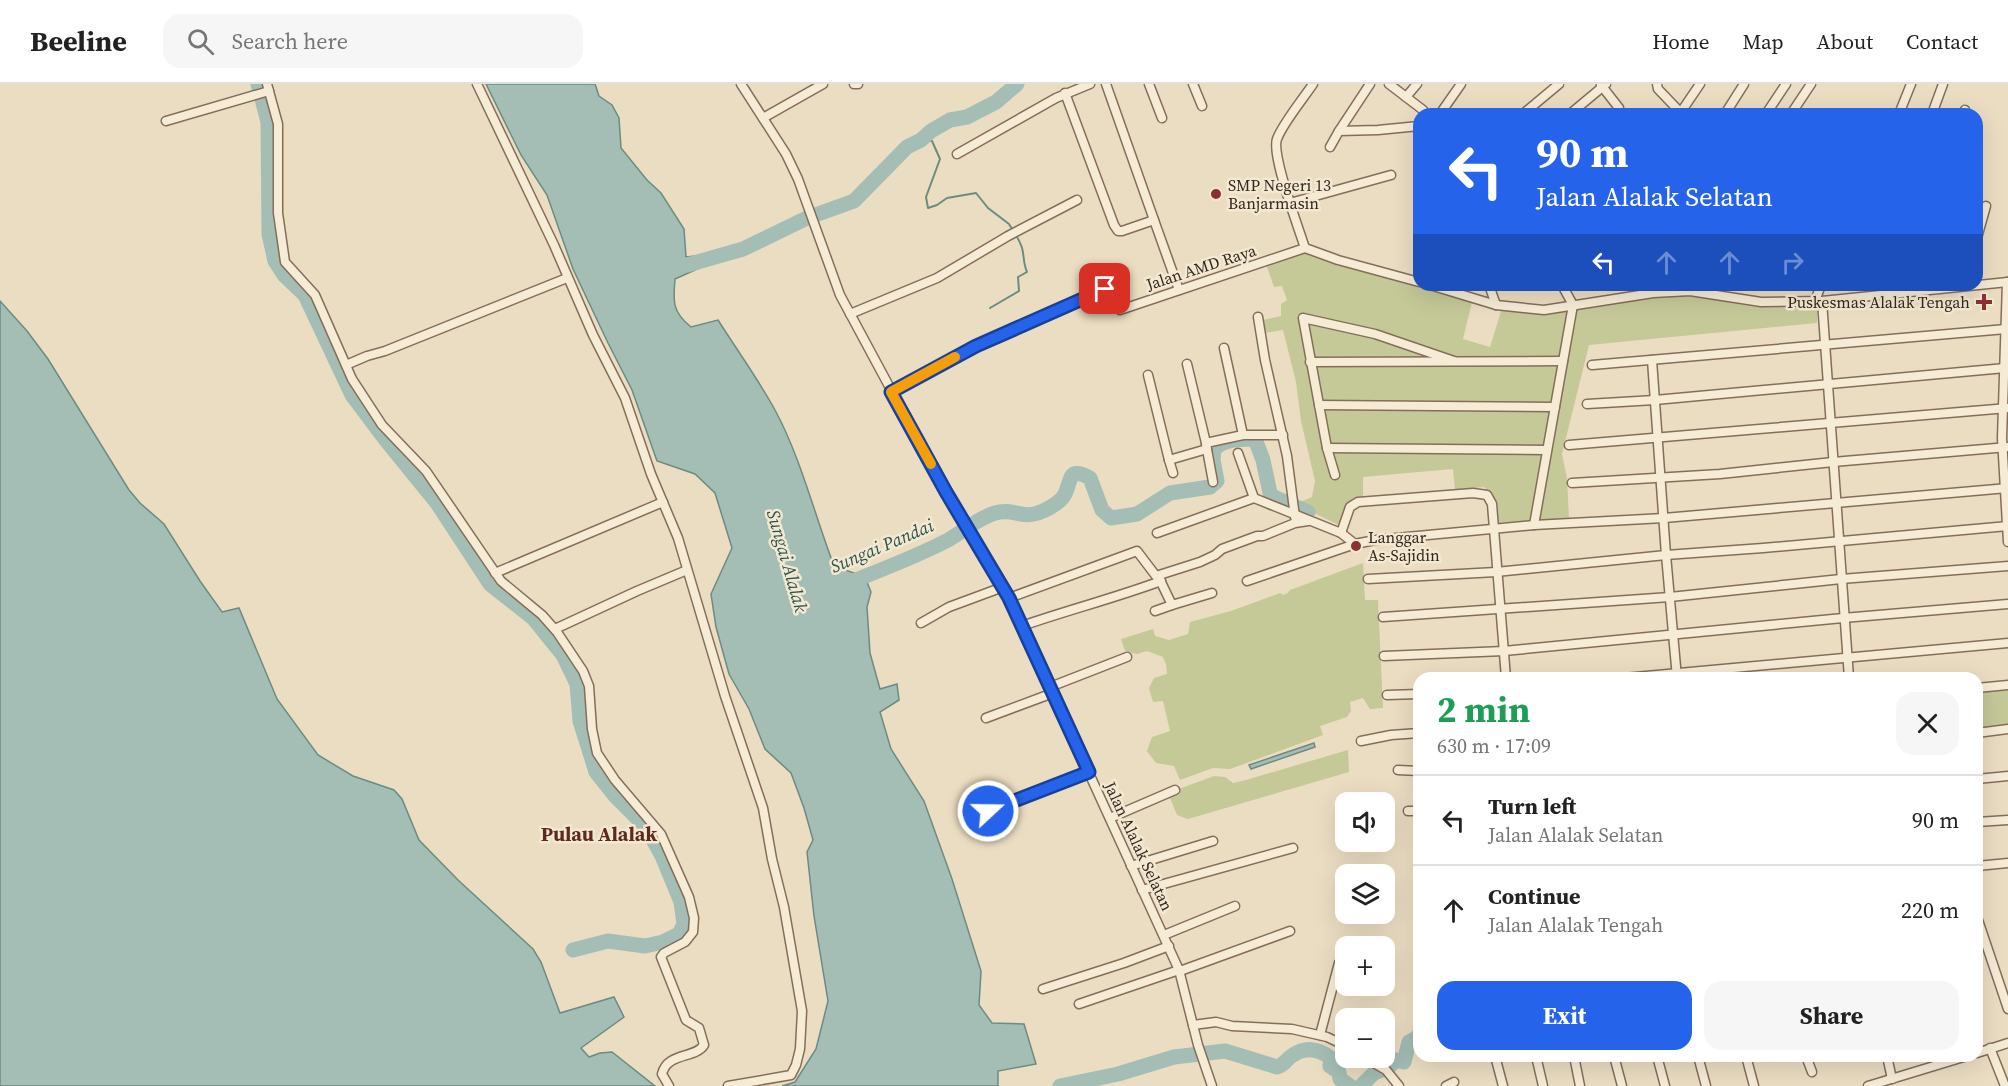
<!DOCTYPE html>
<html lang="en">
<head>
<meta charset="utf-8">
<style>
	:root { --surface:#fff; --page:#f6f6f6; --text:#222; --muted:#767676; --line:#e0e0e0; --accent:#2563eb }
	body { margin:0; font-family:"Source Serif 4",serif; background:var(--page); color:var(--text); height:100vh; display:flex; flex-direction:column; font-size:22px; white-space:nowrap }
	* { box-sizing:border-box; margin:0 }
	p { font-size:20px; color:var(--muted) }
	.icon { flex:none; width:33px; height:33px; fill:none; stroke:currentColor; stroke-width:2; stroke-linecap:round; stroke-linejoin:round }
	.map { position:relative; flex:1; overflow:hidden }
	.side { position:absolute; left:1413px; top:588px; width:570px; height:390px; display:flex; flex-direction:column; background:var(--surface); border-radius:18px; box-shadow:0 6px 24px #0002 }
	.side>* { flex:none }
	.guide { position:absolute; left:1413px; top:24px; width:570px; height:183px; border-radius:18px; box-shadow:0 6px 24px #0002; background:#2563eb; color:#fff; overflow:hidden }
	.buttons { position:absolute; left:1335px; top:708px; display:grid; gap:12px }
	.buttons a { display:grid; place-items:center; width:60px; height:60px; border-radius:12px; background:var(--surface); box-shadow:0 6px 24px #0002; font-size:30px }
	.pin { position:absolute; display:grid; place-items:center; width:51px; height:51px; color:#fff; margin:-26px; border-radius:12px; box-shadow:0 3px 9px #0006 }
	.me { position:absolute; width:66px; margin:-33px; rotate:69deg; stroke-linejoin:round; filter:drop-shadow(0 0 4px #0008) }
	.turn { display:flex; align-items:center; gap:21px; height:126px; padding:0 24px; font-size:27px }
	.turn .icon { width:78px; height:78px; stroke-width:2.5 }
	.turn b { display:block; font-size:42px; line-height:51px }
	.lanes { display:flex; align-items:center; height:57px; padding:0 24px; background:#0003; justify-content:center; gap:30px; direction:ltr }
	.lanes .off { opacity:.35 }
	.round { display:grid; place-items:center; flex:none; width:63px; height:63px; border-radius:18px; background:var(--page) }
	.head { display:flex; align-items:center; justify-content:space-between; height:102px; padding:0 24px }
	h1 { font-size:36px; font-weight:700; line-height:45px; color:#1e9e55 }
	.cta { display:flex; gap:12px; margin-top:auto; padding:12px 24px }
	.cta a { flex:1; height:69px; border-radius:18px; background:var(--accent); color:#fff; font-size:24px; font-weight:700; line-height:69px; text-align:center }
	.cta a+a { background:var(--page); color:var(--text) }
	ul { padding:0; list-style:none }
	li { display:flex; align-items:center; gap:18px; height:90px; padding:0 24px; border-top:2px solid var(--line) }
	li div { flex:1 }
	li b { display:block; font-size:22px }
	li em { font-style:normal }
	header { display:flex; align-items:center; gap:36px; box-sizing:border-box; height:84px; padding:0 30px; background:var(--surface); border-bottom:2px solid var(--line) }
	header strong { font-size:28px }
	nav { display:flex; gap:33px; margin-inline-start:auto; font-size:21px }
	.search { width:420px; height:54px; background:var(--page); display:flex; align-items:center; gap:15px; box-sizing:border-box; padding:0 21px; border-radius:18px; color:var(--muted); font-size:22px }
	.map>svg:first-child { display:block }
	.green { fill:#c5c897 }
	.water { fill:#a4beb5; stroke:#6c8b82; stroke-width:1.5 }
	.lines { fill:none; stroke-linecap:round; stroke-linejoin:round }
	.stream { stroke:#6c8b82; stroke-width:2 }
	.river { stroke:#a4beb5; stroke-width:15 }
	.minor-casing { stroke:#846e5b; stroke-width:11 }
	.minor { stroke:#f6ebd5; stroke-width:8 }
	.route-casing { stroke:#184099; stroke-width:15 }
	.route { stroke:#2563eb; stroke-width:10 }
	.slow { stroke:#f59e0b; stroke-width:10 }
	.poi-dot { fill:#8f2f34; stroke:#f3e8d1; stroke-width:2 }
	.labels { text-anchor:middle; stroke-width:5; stroke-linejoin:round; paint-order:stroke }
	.poi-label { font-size:16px; fill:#34281e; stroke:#f3e8d1; text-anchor:start }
	.street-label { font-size:16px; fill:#34281e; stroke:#f3e8d1 }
	.water-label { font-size:18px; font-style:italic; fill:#2e534f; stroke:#f3e8d1 }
	.quarter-label { font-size:20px; font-weight:bold; fill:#5e2a20; stroke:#f3e8d1 }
</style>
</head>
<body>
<header>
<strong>Beeline</strong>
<div class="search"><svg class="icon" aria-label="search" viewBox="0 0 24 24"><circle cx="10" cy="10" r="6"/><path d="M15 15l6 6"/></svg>Search here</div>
<nav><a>Home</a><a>Map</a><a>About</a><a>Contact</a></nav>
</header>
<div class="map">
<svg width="2008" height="1002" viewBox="0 0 2008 1002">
	<rect width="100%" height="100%" fill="#ebddc2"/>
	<g class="green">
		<path d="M1302 168 1428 203 1472 218 1463 255 1490 263 1502 224 1543 229 1657 213 1691 212 1755 223 1817 222V239L1589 261 1562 370 1567 394 1569 435 1495 439 1492 411 1484 403 1455 406 1453 385 1363 393V412C1347 419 1344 426 1339 441L1303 424 1300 418 1312 413 1315 397 1301 337 1296 298 1283 246 1265 249 1263 236 1281 232V220L1287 216 1282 202 1274 203 1266 180Z"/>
		<path d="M1363 479 1365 516H1378L1383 624 1370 625 1363 614 1350 618 1351 627 1347 633 1320 642 1323 651 1230 685 1213 684 1180 696 1174 682 1156 679 1147 667 1152 653 1170 647 1163 617 1153 618 1149 604 1154 594 1167 590 1166 580 1163 573 1147 567 1137 570 1125 567 1121 555 1153 545 1155 552 1169 556 1188 550 1190 538 1231 527 1280 509 1283 511 1288 509 1290 506Z"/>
		<path d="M2008 606V643L1977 645V608Z"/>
		<path d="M1348 666 1349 688 1188 735 1177 731 1168 709 1214 692 1225 693 1233 699 1246 696Z"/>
	</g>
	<g class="water">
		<path d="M486 0H595L599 12 612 21 619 34 621 64 647 96 661 109 684 145 686 173 704 171 706 181 675 195C673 217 672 228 691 243L718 236C737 266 758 295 775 326 800 372 815 432 834 482L865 493 871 508 867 523 870 569 880 605 897 600 899 616 880 628 891 665 924 717 952 795 981 887 979 921 992 939 1024 940 1036 980 998 987V1002H782L795 998 816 965 828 917 814 832 807 768 813 756 804 724 791 689 765 665 749 625 729 590 716 543 711 510 732 464 715 409 695 390 657 377 632 306 608 259 573 185 547 111 521 71Z"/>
		<path d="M0 217 27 247 48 275 129 406 140 419 164 440 200 497 222 528 239 524 277 615 318 671 353 692 394 706 402 715 419 756 458 796 533 865 541 878 560 929 614 913 624 933 581 964 589 973 600 969 612 968 655 1002H0Z"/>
		<path d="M1314 659 1315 663 1251 685 1249 681Z"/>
	</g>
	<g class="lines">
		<g class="stream">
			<path d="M921 56 932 57 940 75 926 113 928 124 937 121 947 114 976 109 988 124 1009 140 1012 145"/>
			<path d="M990 224 1019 207 1018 193 1027 188C1021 174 1027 167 1015 150"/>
		</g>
		<g class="river">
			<path d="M258 0 268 38 269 150 275 177 284 191 305 211 352 311 385 355 437 419 490 500 533 534 563 571 577 600 580 637 596 688 616 713 646 743 662 772 681 818 684 840 679 850 663 858 645 862 608 857 573 866"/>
			<path d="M687 181 743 165 807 134 854 117 907 63 921 56 931 47 950 36 967 33 996 18 1017 0"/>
			<path d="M846 500C880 486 916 473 948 456 964 447 978 434 995 429 1015 423 1021 437 1043 427 1051 423 1061 418 1065 410 1072 395 1068 382 1090 394L1102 426 1111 434 1137 430 1170 409 1210 403 1217 397 1213 376 1214 366C1223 354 1241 356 1255 355L1263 376 1270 409 1274 413 1308 428"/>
			<path d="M1060 1002 1118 990 1174 973 1225 967 1277 983C1285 981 1286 975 1293 971 1306 962 1319 965 1331 974L1330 982 1339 988 1340 995 1350 1002"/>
			<path d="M1361 1002 1374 989 1388 984 1396 976 1404 978 1409 958 1418 953 1419 950"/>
		</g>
		<defs>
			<g id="minor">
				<path d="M267 0 278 40V129L285 178 315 211 352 295 382 341 426 387 501 497 542 531 557 548 583 587 589 602 592 645 597 669 615 696 661 750 689 813 694 834 693 848 685 858 664 869 661 873 686 936 699 944 704 961C695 975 667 968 662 990L669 1002"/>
				<path d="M477 0 554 161 593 251 625 314 651 390 678 454 725 612 763 724 772 775 784 823 802 927 800 965 796 981 791 991 728 1002"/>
				<path d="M741 0 786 70 798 95 840 211 946 408 1009 514 1031 558 1072 652 1179 886 1198 961 1212 1002"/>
				<path d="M854 0H858"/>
				<path d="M1106 0 1154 136"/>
				<path d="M1149 0 1162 34"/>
				<path d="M1193 0 1202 22"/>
				<path d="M1313 0C1303 15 1283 39 1277 55 1271 71 1299 145 1305 164L1338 176 1419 198"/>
				<path d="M1389 0 1406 13 1417 0"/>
				<path d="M1657 0 1658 5 1682 30"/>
				<path d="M1601 1 1619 24V30"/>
				<path d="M1065 9 1114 141 1118 147H1122L1154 136 1179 206"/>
				<path d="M1406 13 1423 26"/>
				<path d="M1681 28 1700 0"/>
				<path d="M1440 30 1461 0"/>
				<path d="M1523 30 1559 0"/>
				<path d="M1570 30 1606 0"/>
				<path d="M1725 30 1744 0"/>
				<path d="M1766 30 1786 0"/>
				<path d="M1791 30 1811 0"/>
				<path d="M1899 30 1911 0"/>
				<path d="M1932 30 1943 0"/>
				<path d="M1963 30 1965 26"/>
				<path d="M763 34 823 0"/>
				<path d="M166 37 269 7"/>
				<path d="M1339 47 1370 0"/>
				<path d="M1330 63 1339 47 1378 46 1419 42"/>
				<path d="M957 70 1056 14 1090 0"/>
				<path d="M1290 119 1391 91"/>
				<path d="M1977 154 1986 122"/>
				<path d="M2007 198 2002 354 2008 458"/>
				<path d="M1430 201 1496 221 1544 226 1653 209 1690 207 1761 218 1822 217 2008 198"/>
				<path d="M1489 201 1496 221"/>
				<path d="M1815 217 1821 201"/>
				<path d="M1822 217 1849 594"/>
				<path d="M850 230 937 194 1008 152 1077 116"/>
				<path d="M1258 233 1265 276 1287 372 1295 433"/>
				<path d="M1224 264 1243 351"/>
				<path d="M1652 276 1666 471 1677 594"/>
				<path d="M1310 278 1563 277"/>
				<path d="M1187 280 1206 359 1243 351H1283"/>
				<path d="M346 281 367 272 385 267 567 194"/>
				<path d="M1592 281 2006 245"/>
				<path d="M1148 291 1169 376"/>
				<path d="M891 308 976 262 1105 205H1109L1120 226 1305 164"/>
				<path d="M1587 320 1655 316 2005 284"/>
				<path d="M1319 321 1555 323"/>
				<path d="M1206 360 1213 398"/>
				<path d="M1569 361 2008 324"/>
				<path d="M1327 364 1547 366"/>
				<path d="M1238 369 1254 414 1341 449 1355 460 1375 456 1534 441 1664 434 2008 404"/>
				<path d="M1173 389 1169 376 1207 365"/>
				<path d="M1335 391 1327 364 1303 234 1375 250 1454 277"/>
				<path d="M1572 399 1720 390 1833 378 2008 363"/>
				<path d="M1534 441 1573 221 1562 201"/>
				<path d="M1157 449 1254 414"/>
				<path d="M1341 449 1350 423 1358 418 1473 409 1487 411 1492 420 1506 594"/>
				<path d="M495 489 663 418"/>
				<path d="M1159 494 1172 521 1212 509"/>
				<path d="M1368 495 1496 488 1666 471 1763 464 2008 442"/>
				<path d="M1247 497 1355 460"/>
				<path d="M1009 514 1137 467 1156 492 1200 478 1215 471 1222 465 1257 452H1263L1295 439 1308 437"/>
				<path d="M1155 527 1172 521"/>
				<path d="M1383 533 1670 513 1841 495 2008 482"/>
				<path d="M921 539 949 523 1003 503"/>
				<path d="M1022 542C1068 526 1115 514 1161 497"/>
				<path d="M555 545 637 507 687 486"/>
				<path d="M1384 572 1504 567 1843 534 2008 520"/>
				<path d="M1624 594 2008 559"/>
				<path d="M1050 603 1127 573"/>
				<path d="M1977 604 2008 601"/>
				<path d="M1387 611 1419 610"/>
				<path d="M986 634 1053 609"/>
				<path d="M1977 649 2008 645"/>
				<path d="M1361 657 1391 651 1419 649"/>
				<path d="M1398 686 1419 687"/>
				<path d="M1977 695 2008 692"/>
				<path d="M988 727 1089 688"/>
				<path d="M1408 727H1419"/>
				<path d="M1110 734 1175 706"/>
				<path d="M1977 738 2008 736"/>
				<path d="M1131 782 1213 757"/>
				<path d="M1977 782 2008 779"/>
				<path d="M1142 806 1293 764"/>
				<path d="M1977 833 2008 925"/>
				<path d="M1164 851 1235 822"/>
				<path d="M1180 887 1290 847"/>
				<path d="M1043 905 1124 879 1169 862"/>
				<path d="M1079 920 1179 886"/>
				<path d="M1193 941 1216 938 1232 942 1292 945 1327 953 1346 962"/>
				<path d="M1320 951 1339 879"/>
				<path d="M1990 964 2005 1002"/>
				<path d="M1977 969 2008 959"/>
				<path d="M1495 972 1503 1002"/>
				<path d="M1536 972 1543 1002"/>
				<path d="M1574 972 1580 1002"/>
				<path d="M1614 972 1622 1002"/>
				<path d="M1657 972 1665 1002"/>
				<path d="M1698 972 1706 1002"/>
				<path d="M1746 972 1754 1002"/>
				<path d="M1806 972 1812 988"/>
				<path d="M1887 972 1892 995"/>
				<path d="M1365 974 1386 986 1399 1002"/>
				<path d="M1446 1002 1454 998"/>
				<path d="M1868 1002 1967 972"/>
			</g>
		</defs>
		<use href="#minor" class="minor-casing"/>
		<use href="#minor" class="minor"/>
	</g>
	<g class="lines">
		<defs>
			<path id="route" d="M988 727 1089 688 1009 514 946 408 891 308 976 262 1105 205"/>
		</defs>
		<use href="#route" class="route-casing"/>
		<use href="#route" class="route"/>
		<path class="slow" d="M931 380 891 308 955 273"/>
	</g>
	<g class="poi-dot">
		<circle cx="1216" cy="110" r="6"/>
		<path d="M1981 209h6v6h6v6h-6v6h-6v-6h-6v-6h6z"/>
		<circle cx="1356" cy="462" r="6"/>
	</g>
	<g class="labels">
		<g class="poi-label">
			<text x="1228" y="107">SMP Negeri 13<tspan x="1228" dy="18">Banjarmasin</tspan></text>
			<text x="1970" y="224" text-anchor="end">Puskesmas Alalak Tengah</text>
			<text x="1368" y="459">Langgar<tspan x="1368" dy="18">As-Sajidin</tspan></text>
		</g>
		<g class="street-label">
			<text transform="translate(1201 183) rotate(-18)" y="6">Jalan AMD Raya</text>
			<text transform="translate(1139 762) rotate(65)" y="6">Jalan Alalak Selatan</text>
		</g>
		<g class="water-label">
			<text transform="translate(882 462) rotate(-23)" y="6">Sungai Pandai</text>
			<text transform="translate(787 477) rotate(74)" y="6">Sungai Alalak</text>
		</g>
		<g class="quarter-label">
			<text x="599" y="757">Pulau Alalak</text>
		</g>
	</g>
</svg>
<div class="buttons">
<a><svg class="icon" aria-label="sound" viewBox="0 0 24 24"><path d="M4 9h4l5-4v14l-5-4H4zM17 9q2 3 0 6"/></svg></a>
<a><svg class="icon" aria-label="layers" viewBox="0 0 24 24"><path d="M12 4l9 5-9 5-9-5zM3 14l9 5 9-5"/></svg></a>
<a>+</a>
<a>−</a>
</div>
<div class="pin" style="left:1105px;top:205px;background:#d93025"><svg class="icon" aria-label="arrive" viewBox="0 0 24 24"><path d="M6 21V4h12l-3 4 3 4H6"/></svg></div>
<svg class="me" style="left:988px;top:727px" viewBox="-20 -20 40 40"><circle r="17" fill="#2563eb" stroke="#fff" stroke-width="3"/><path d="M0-11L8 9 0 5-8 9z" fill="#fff"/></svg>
<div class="guide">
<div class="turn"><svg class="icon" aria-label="left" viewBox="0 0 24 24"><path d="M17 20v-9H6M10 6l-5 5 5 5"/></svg><div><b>90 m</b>Jalan Alalak Selatan</div></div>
<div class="lanes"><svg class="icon" aria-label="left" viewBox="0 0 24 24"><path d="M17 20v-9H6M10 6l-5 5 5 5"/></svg><svg class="icon off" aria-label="ahead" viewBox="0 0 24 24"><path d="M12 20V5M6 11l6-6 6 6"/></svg><svg class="icon off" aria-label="ahead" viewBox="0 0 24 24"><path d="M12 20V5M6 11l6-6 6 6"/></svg><svg class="icon off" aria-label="right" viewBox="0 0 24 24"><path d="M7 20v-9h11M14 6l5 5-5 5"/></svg></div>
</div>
<section class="side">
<div class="head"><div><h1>2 min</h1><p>630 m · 17:09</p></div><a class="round"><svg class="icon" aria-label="close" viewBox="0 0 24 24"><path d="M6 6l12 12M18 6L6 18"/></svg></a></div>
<ul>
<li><svg class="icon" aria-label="left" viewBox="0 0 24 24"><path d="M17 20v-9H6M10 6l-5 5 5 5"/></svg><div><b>Turn left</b><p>Jalan Alalak Selatan</p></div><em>90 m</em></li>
<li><svg class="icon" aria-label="ahead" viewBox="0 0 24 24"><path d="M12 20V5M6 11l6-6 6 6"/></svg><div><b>Continue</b><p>Jalan Alalak Tengah</p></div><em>220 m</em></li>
</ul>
<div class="cta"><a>Exit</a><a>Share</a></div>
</section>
</div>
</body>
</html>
